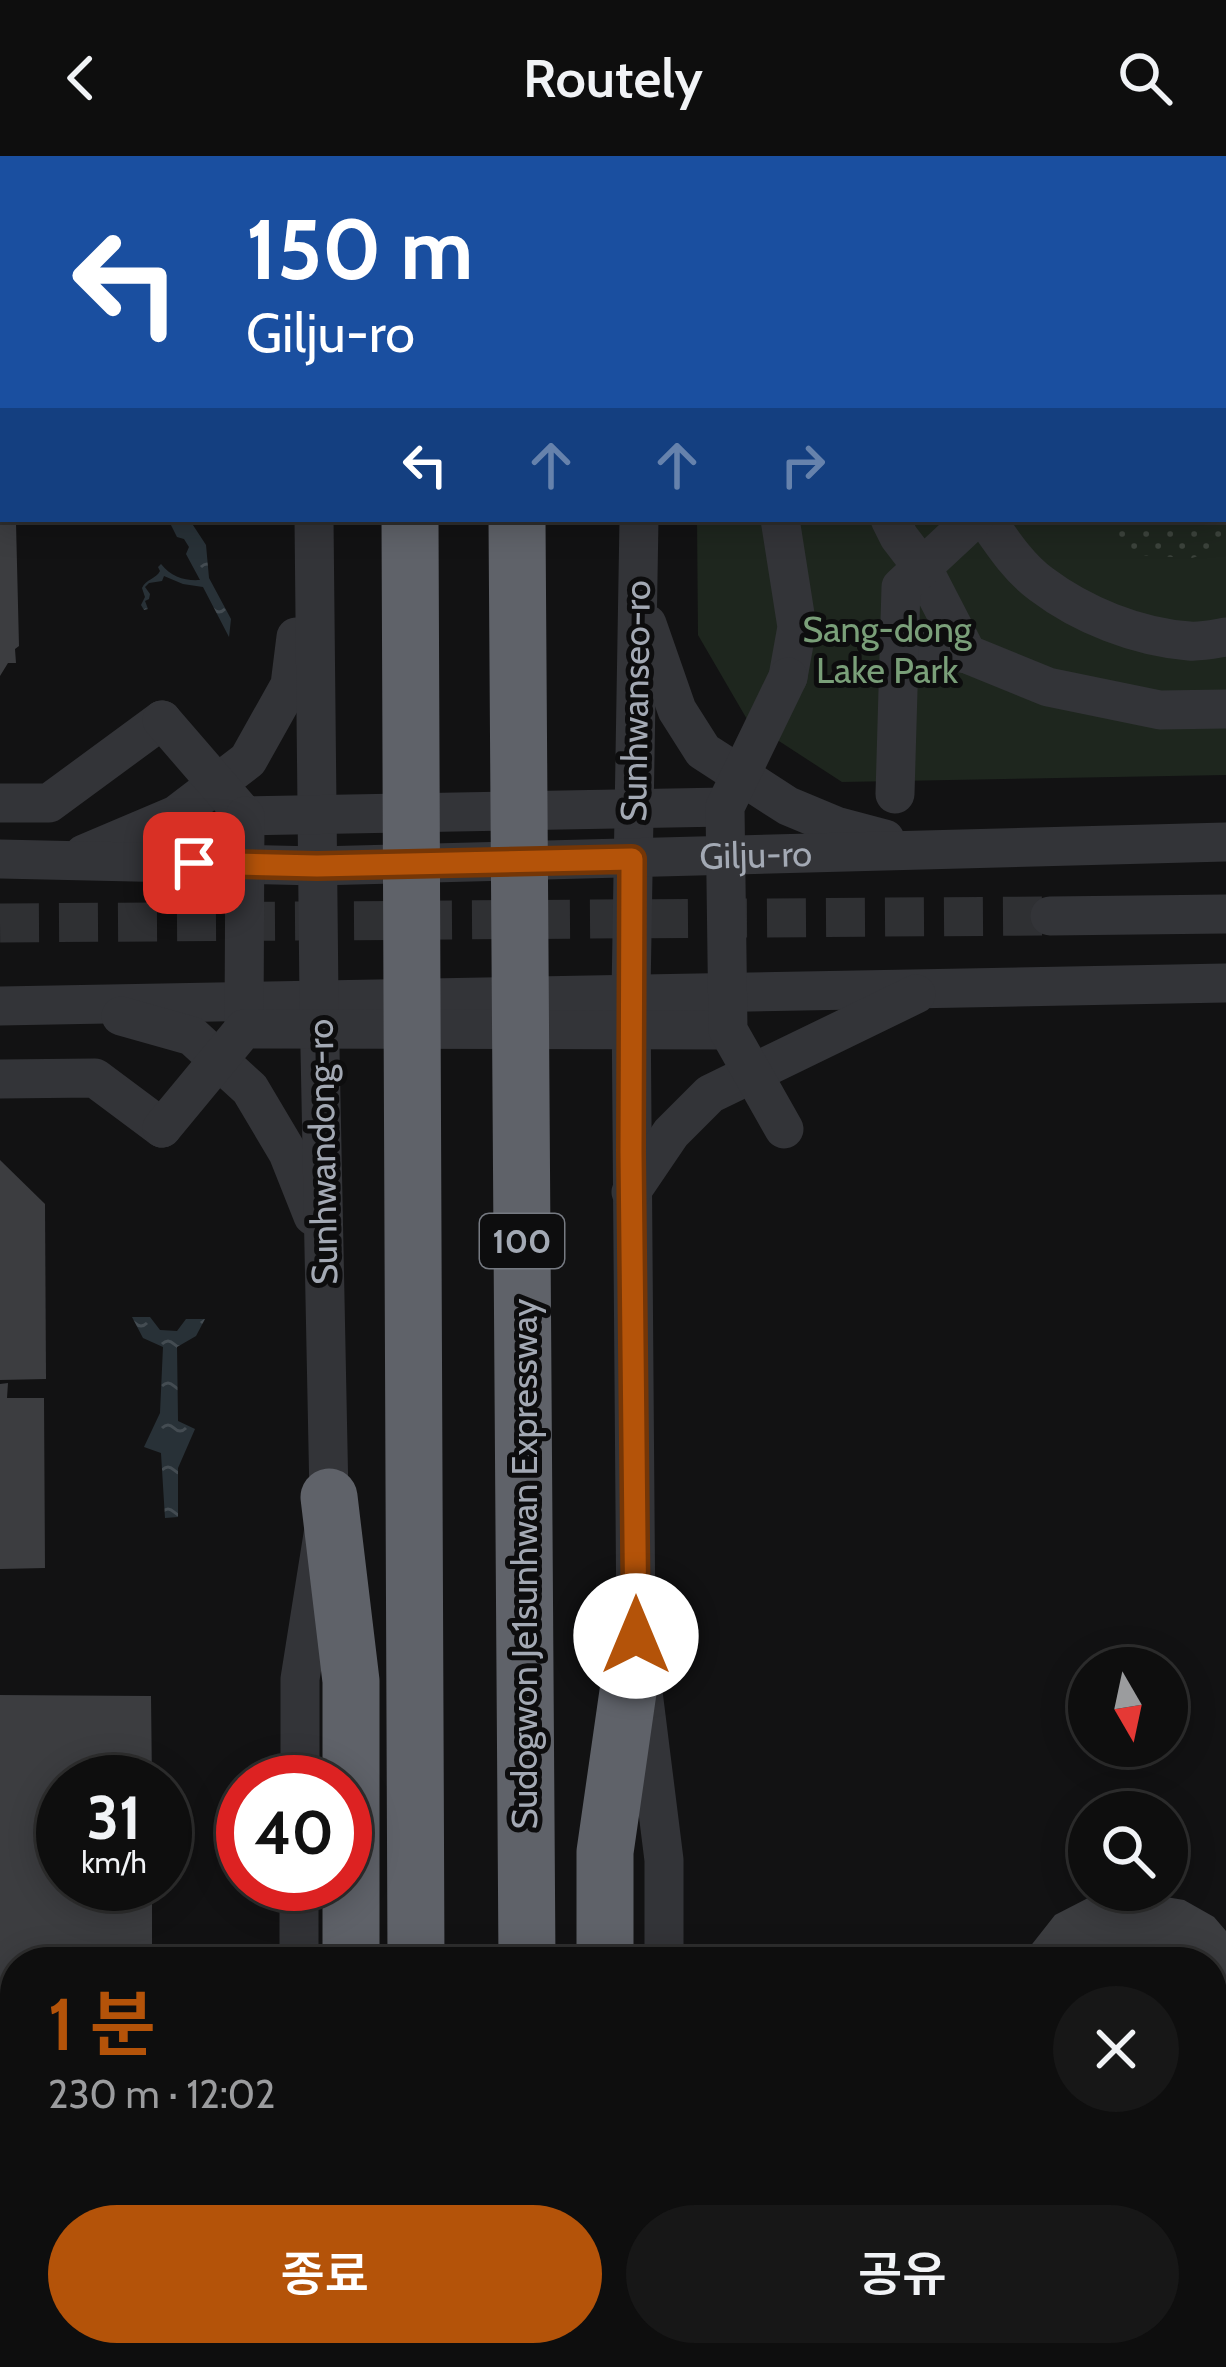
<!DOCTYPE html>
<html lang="ko">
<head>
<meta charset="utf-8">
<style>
	:root { --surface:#0e0e0e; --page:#171717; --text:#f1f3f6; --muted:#9b9c9e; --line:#2e2e2e; --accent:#b45309 }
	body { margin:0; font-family:Cabin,"Noto Sans KR",sans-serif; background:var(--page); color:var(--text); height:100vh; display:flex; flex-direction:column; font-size:45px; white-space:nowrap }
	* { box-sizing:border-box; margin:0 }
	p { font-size:39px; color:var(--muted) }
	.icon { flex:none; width:66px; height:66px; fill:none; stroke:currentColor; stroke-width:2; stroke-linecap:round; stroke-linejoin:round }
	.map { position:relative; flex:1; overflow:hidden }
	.side { position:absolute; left:0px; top:1791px; width:1227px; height:420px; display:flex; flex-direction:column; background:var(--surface); border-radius:48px 48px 0 0; box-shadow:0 6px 30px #0003,0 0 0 3px var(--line) }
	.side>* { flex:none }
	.banner { position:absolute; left:0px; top:0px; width:1227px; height:366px; box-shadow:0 6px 30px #0003,0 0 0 3px var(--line); background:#1a4fa0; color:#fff; overflow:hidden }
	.needle { width:78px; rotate:171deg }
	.controls { position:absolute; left:1068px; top:1491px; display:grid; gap:24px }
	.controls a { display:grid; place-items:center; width:120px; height:120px; border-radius:50%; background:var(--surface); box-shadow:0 6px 30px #0003,0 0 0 3px var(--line); font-size:60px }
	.speed { position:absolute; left:36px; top:1599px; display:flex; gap:24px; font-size:60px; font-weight:700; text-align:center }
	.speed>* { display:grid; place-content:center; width:156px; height:156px; border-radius:50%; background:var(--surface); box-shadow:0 6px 30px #0003,0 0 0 3px var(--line); line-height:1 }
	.speed small { font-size:30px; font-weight:400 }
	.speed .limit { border:18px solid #d22; background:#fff; color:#111 }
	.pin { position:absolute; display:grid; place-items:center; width:102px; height:102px; color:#fff; margin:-51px; border-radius:24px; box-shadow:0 6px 18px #0006 }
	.me { position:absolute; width:132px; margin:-66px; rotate:0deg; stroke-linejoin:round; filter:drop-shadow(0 0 9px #0008) }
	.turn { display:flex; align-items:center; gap:42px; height:252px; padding:0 48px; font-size:54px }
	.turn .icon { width:156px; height:156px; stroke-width:2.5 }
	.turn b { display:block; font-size:84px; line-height:102px }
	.lanes { display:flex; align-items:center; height:114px; padding:0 48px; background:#0003; justify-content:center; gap:60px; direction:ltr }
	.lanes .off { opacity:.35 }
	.round { display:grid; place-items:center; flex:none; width:126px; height:126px; border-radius:63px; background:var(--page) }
	.summary { display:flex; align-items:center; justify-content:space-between; height:204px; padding:0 48px }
	h1 { font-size:72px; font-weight:600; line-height:90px; color:var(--accent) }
	.button { display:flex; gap:24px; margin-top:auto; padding:24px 48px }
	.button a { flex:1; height:138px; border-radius:72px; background:var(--accent); color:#fff; font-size:48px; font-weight:600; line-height:138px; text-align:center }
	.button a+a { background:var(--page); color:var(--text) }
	header { display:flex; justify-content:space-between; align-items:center; height:156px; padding:0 48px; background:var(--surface); font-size:54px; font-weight:600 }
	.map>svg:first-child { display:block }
	.green { fill:#1e261e }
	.garden { fill:url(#garden-dots) }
	.water { fill:url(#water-ripples) }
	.building { fill:#3c3d40 }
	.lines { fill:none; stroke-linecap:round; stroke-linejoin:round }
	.minor-tunnel { stroke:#2f3033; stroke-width:39; stroke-dasharray:39 20; stroke-linecap:butt }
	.minor { stroke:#333438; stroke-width:39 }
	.highway { stroke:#5f6269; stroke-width:57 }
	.minor-bridge { stroke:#333438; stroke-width:39 }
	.highway-bridge { stroke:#5f6269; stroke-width:57 }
	.route-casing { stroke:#753606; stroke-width:30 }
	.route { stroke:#b45309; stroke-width:21 }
	.labels { text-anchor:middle; stroke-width:10; stroke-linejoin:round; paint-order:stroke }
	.shield { fill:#0d0d0e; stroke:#767a82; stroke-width:3 }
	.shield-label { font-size:33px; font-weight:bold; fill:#a3a9b4 }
	.park-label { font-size:36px; fill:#7a9f79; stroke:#0d0d0e }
	.street-label { font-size:36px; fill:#a3a9b4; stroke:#0d0d0e }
</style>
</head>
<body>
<header><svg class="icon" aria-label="back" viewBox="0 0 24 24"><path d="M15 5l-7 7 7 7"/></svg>Routely<svg class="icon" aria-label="search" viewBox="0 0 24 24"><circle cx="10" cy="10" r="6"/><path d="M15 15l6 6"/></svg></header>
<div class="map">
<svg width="1226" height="2211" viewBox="0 0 1226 2211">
	<defs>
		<pattern id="garden-dots" width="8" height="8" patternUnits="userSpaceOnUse" patternTransform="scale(3)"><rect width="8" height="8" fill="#1e261e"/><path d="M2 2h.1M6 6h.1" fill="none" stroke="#3c433c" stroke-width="1.8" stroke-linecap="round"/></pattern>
		<pattern id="water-ripples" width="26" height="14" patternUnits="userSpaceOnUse" patternTransform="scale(3)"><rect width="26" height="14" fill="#283137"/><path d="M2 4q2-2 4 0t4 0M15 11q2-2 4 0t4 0" fill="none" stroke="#444c52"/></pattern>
	</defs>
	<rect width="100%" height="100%" fill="#121213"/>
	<g class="green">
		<path d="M694 0H1226V619L842 626 748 565 698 479 697 363H1224V3H694Z"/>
		<path d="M1212 2152 1226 2153V2211H983L984 2196H1212Z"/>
	</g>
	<path class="garden" d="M1226 45V391L1192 402 1133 399 1090 363H1224Z"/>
	<g class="water">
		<path d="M168 363H189L206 389 209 422 231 463 229 481 203 431 183 428 164 420 162 425 149 427 145 431 150 438 149 443 145 445 148 453 144 454 141 449 145 441 142 432C146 423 156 423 160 415L158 411 161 408C171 421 185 425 200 424L186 398 189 391 184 383 177 381Z"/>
		<path d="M132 1161H150L160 1174 177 1175 186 1163H205L196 1180 177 1191 178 1265 195 1273 178 1312V1361L165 1362 161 1297 144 1291 160 1257 163 1191 143 1182Z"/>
	</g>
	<g class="building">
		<path d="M16 367 19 490 15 493 16 507H8L0 520V368Z"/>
		<path d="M0 1004 45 1048 46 1223 0 1224Z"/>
		<path d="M8 1227 7 1242H44L45 1412 0 1413V1228Z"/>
		<path d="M0 1539 151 1540 152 1626H63V1728H152V1806H15V1976H0Z"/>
		<path d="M1142 1737 1184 1744 1214 1761 1226 1775V1972L1212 1986V1806H1018L1055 1759 1090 1741Z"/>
	</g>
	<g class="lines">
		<path class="minor-tunnel" d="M0 767 1050 760"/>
		<g class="minor">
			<path d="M311 0V3"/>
			<path d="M766 0V3"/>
			<path d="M1006 3 1007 0"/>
			<path d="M1204 3 1206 0"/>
			<path d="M639 363 631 838 636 1480 664 1704V1806"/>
			<path d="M780 363 797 471 788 521"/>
			<path d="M890 363 899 381 922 411 967 498"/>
			<path d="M986 363C1002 386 1018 411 1041 428 1082 459 1137 481 1189 485 1201 486 1214 483 1226 481"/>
			<path d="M647 468 677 554 703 595 788 650 836 670 885 683"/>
			<path d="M899 489 935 492 967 498 1048 531 1160 554 1226 553"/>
			<path d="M895 638 901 431 974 363"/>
			<path d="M0 647H49L162 564"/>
			<path d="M84 698 176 659 248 604 290 529 296 481"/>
			<path id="s1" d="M0 703 317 710 1226 686"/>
			<path d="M1050 760 1226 758"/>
			<path d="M0 850 1226 827"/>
			<path d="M121 860 192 880 250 933 288 997 313 1060"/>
			<path d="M0 923 95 922 162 972"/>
			<path d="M631 1036 671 977 710 938 916 838"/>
			<path d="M300 1626V1523L329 1341 319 844 314 363"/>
			<path d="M299 1806V1728"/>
			<path d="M0 2039H15"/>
			<path d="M0 2178H9"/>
			<path d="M299 2196V2211"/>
			<path d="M667 2196V2211"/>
		</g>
		<g class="highway">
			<path d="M408 0V3"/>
			<path d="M515 0V3"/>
			<path d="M633 0V3"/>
			<path d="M329 1341 351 1525V1806"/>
			<path d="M605 1806V1696L636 1480"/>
			<path d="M351 2196V2211"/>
			<path d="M418 2196V2211"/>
			<path d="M530 2196V2211"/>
			<path d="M604 2211V2196"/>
		</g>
		<g class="minor-bridge">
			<path d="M162 564 245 660 725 651"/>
			<path d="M244 873 245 660"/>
			<path d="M162 972 244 873 728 874"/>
			<path d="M784 973 728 874 725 651 788 521"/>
		</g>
		<g class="highway-bridge">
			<path d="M410 363 416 1806"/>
			<path d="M517 363 527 1806"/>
		</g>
	</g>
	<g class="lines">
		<defs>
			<path id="route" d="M194 707 317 710 632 703 631 996 636 1480"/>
		</defs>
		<use href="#route" class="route-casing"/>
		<use href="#route" class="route"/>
	</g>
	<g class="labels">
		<rect class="shield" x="480" y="1058" width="84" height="54" rx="9"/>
		<g class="shield-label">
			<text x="522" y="1097">100</text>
		</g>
		<g class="park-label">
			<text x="887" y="486">Sang-dong<tspan x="887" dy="41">Lake Park</tspan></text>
		</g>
		<g class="street-label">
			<text transform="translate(635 545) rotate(-89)" y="13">Sunhwanseo-ro</text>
			<text dy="13" stroke="none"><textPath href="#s1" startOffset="756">Gilju-ro</textPath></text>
			<text transform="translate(322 996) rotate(-91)" y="13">Sunhwandong-ro</text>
			<text transform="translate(524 1408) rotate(-90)" y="13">Sudogwon Je1sunhwan Expressway</text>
		</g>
	</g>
</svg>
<div class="controls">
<a><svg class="needle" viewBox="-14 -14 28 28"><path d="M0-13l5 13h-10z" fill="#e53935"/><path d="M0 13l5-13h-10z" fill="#9b9c9e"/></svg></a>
<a><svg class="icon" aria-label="search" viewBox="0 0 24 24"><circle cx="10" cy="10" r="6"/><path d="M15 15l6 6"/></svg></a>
</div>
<div class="speed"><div>31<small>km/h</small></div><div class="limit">40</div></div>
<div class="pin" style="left:194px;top:707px;background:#d93025"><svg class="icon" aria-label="arrive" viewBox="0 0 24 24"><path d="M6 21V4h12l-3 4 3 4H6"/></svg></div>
<svg class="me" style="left:636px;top:1480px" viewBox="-20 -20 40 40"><circle r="19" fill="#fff"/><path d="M0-13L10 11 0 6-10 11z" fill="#b45309"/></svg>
<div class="banner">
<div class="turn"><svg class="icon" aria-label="left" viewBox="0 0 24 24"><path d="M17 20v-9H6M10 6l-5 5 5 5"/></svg><div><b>150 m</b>Gilju-ro</div></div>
<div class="lanes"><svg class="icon" aria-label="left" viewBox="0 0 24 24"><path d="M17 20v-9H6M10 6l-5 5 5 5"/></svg><svg class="icon off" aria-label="ahead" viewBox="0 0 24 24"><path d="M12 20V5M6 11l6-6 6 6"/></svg><svg class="icon off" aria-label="ahead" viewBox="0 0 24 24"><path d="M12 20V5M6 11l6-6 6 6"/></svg><svg class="icon off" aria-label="right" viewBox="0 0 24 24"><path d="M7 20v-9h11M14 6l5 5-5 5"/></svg></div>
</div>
<section class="side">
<div class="summary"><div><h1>1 분</h1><p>230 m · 12:02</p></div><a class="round"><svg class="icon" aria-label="close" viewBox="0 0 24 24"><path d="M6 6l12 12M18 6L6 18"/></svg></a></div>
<div class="button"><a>종료</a><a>공유</a></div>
</section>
</div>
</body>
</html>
